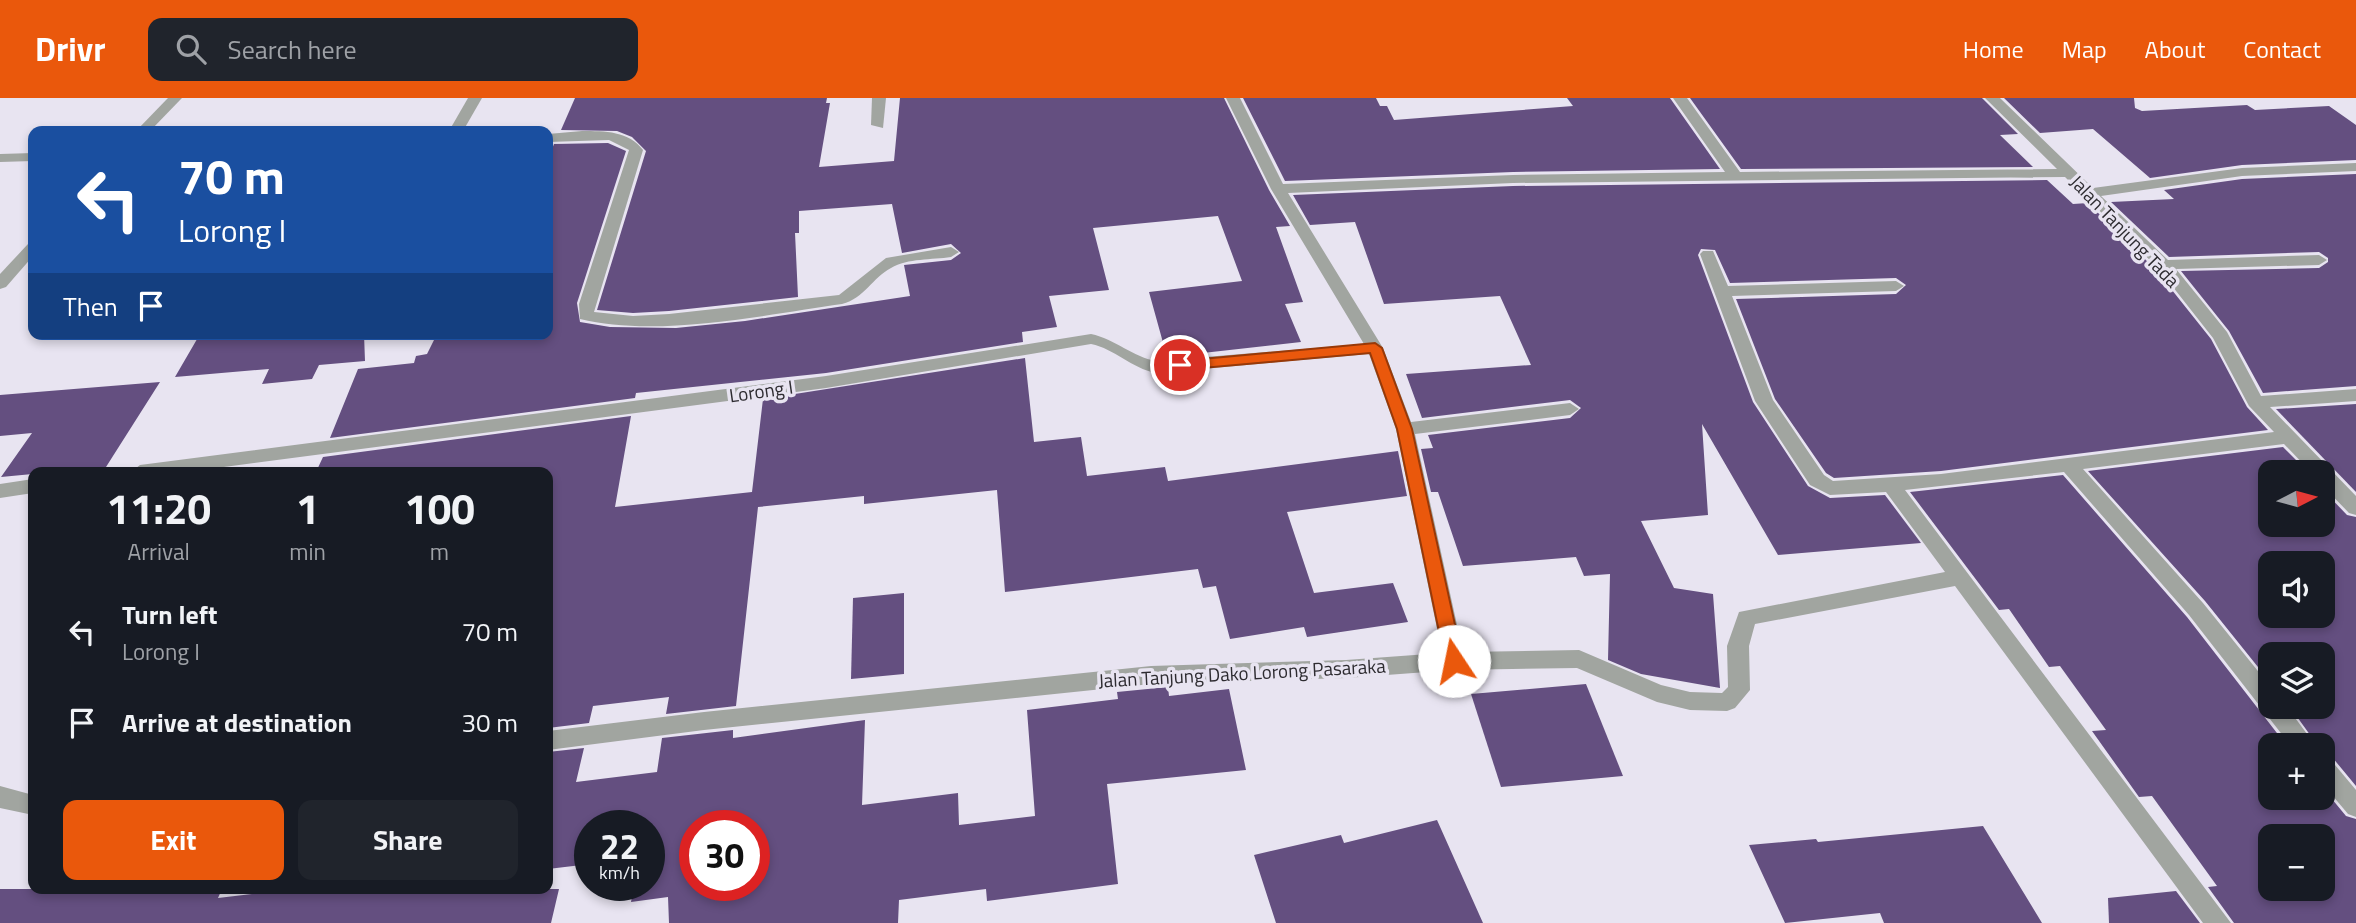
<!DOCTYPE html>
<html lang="en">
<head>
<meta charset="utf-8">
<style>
	:root { --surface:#171b24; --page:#20242c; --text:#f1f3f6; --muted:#9ea1a6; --accent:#ea580c }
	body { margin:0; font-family:"Titillium Web",sans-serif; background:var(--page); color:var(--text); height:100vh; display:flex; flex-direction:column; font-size:26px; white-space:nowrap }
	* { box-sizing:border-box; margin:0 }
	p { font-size:23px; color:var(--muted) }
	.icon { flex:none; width:38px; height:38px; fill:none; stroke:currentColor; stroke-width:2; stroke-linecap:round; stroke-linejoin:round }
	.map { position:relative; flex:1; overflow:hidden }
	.sheet { position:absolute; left:28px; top:369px; width:525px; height:427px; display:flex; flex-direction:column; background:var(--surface); border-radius:14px; box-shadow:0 4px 10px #0003 }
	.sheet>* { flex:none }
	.guide { position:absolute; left:28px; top:28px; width:525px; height:214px; border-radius:14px; box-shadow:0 4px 10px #0003; background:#1a4fa0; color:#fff; overflow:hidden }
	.needle { width:46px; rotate:84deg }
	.buttons { position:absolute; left:2258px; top:362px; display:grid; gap:14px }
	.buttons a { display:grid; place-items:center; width:77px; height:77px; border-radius:14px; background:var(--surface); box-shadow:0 4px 10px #0003; font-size:35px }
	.speed { position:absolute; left:574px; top:712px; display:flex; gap:14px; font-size:35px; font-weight:700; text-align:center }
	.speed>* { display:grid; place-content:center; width:91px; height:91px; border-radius:50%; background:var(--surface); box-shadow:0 4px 10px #0003; line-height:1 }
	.speed small { font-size:18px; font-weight:400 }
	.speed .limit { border:10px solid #d22; background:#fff; color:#111 }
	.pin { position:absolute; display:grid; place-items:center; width:60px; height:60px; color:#fff; margin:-30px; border:4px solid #fff; border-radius:50%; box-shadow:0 2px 7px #0007 }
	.me { position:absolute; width:77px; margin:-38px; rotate:349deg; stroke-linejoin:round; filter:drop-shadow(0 0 5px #0008) }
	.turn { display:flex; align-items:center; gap:24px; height:147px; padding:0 35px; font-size:32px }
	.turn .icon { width:91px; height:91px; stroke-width:2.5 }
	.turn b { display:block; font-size:49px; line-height:60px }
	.then { display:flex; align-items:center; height:66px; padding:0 35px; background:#0003; gap:14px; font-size:26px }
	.eta { display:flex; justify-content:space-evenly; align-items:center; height:119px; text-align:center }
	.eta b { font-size:42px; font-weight:700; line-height:49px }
	.primary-button { display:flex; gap:14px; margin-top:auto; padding:14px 35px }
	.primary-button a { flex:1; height:80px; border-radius:14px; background:var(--accent); color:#fff; font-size:28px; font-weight:700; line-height:80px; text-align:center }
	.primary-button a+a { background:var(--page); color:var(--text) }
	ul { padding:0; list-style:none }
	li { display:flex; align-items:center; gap:21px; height:91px; padding:0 35px }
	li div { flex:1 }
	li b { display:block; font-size:26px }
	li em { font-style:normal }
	header { display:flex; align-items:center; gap:42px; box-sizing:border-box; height:98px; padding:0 35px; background:var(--accent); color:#fff }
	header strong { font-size:33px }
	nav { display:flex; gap:38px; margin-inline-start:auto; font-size:24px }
	.search { width:490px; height:63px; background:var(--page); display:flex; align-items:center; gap:18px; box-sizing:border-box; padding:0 24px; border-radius:14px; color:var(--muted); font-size:26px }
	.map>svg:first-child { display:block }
	.building { fill:#644f80; fill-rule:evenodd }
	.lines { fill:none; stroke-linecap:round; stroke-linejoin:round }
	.minor { fill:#a1a5a0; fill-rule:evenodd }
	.route { fill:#ea580c; stroke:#983908; stroke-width:2 }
	.labels { text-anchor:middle; stroke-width:7; stroke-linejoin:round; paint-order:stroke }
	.street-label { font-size:19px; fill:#2e2c31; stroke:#e8e4f1 }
</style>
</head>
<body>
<header>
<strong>Drivr</strong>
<div class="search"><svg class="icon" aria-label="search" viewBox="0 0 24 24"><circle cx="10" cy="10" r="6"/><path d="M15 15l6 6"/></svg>Search here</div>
<nav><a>Home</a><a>Map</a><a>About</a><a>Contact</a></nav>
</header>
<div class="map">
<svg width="2356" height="825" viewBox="0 0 2356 825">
	<rect width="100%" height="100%" fill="#e8e4f1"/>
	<g class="building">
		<path d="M575 0H827L826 5H830L819 69 894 63 900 0H1224L1269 92 1290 128 1276 129 1303 204 1285 206 1301 244 1167 259 1149 194 1242 183 1218 118 1093 130 1109 192 1049 198 1057 229 1022 234 1023 244 826 275 636 295 635 300 330 340 358 271 414 265 416 258 427 256 437 236H548V61L554 46 608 45 626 53 577 205 580 224 610 229 676 230 745 223 910 198 904 167 951 162 961 155 951 146 902 155 892 106 799 113V135H795L798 199 669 213 633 215 597 212 646 53 632 39 617 33 561 32Z"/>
		<path d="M1243 0H1376L1380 8H1387L1394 22 1573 8 1567 0H1670L1720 71 1513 74 1285 83Z"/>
		<path d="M1690 0H1982L2018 36 2000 37 2033 69 1741 71Z"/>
		<path d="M2004 0H2134L2135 10 2142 13 2247 7 2255 12 2329 8 2356 27V62L2242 67 2150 80 2093 31 2040 35Z"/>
		<path d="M2356 76V288L2263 295 2229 233 2181 173 2319 170 2328 164V160L2319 154 2169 159 2111 104 2174 101 2164 92 2242 81Z"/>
		<path d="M2047 82 2073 106 2088 105 2156 172 2211 241 2247 309 2268 332 1941 373 1834 380 1826 375 1775 301 1736 201 1896 196 1906 187 1896 180 1730 185 1715 152 1701 151 1698 157 1753 304 1808 388 1830 400 1885 397 1921 445 1778 457 1702 326 1708 417 1641 423 1674 490 1713 496 1720 590 1641 576 1608 562 1610 476 1584 478 1576 459 1463 468 1438 394H1431L1421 351 1433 350 1428 337 1570 320 1581 310 1570 302 1422 320 1406 276 1531 267 1500 198 1384 206 1355 124 1310 127 1293 97 1513 88Z"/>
		<path d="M200 236H364L365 263 319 267 312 281 262 286 269 271 175 279Z"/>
		<path d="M1025 260 1034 344 1081 339 1087 378 1165 369 1168 383 1398 353 1407 398 1287 414 1314 495 1393 485 1408 524 1307 539 1304 529 1230 541 1216 488 1203 490 1198 471 1005 494 997 392 864 406V398L758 409 736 608 666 616 669 599 593 608 589 625 548 630V374H316L323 359 631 318 615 409 752 394 763 301Z"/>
		<path d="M160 284 106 369 1 379 32 335 0 338V297Z"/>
		<path d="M2356 306V394L2276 311Z"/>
		<path d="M2283 349 2308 374H2270V427H2322V391L2347 417 2356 419V688L2332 659 2322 656V648H2318L2290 609H2322V556H2270V584L2205 503 2088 373ZM2270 466H2322V518H2270Z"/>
		<path d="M2063 377 2187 519 2287 648H2270V700H2322V689L2346 718 2356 721V825H2234L2208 789 2217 788 2152 698 2139 699 2092 633 2106 632 2060 568 2049 569 2009 511 1999 512 1910 394ZM2270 738H2322V791H2270Z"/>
		<path d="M904 495V576L851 581 853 500Z"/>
		<path d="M1586 586 1623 678 1501 689 1471 596Z"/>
		<path d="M1168 589 1169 598 1229 591 1246 672 1107 686 1118 786 987 803 986 791 899 802 898 825H669L668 799 631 804 634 788H649V728H590V766L548 771V654L584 650 576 684 657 674 662 640 733 632V640L865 622 862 707 958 695 959 727 1035 718 1027 612 1118 601 1117 594ZM695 728H754V788H695Z"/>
		<path d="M1437 722 1483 825H1276L1254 757 1341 737 1344 745Z"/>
		<path d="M1983 728 2042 825H1884L1880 815 1785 825 1749 747 1816 741 1818 744Z"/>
		<path d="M0 791H222L218 800 292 791H559L551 825H0Z"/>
		<path d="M2176 793 2200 825H2109L2108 800Z"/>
	</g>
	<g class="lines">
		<g class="minor">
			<path d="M168 0H182L150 33H136Z"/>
			<path d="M468 0H482L463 33H449Z"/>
			<path d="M872 0H886L883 30 871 27Z"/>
			<path d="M1226 0H1240L1283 86 1513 77 1725 74 1673 0H1687L1740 74 2057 71 1985 0H2000L2093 90 2242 70 2356 65V73L2242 78 2101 98 2168 162 2319 157 2327 162 2319 167 2176 171 2227 234 2261 298 2356 291V303L2270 309 2356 398V417L2349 415 2322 387V374H2311L2284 346 2083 371 2203 505 2270 588V609H2287L2316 648H2291L2189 517 2064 374 1905 392 2231 825H2203L1955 488 1755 526 1749 548 1750 592 1735 610 1727 613 1690 612 1657 604 1577 570 1454 572 1346 580 1151 586 704 632 548 652V633L704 614 1151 568 1346 562 1442 555 1396 331 1369 256 1156 275C1131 270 1115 251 1091 246L826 290 186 374H131L140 367 826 278 1091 236C1115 241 1133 259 1156 263L1364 246 1271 91ZM2065 79 2158 170 2213 240 2249 308 2274 334 1941 376 1833 383 1824 377 1773 302 1732 198 1896 193 1904 188 1896 183 1728 188 1713 153H1703L1700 156 1755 303 1810 387 1830 397 1886 394 1945 474 1739 514 1727 548 1728 589 1722 595 1690 594 1661 587 1579 552 1463 554 1415 336 1570 317 1579 311 1570 305 1411 324 1383 250 1288 95 1513 85Z"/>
			<path d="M582 33C605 33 629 33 643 52L594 214 633 218 669 216 839 197 886 160 951 149 959 154 951 159C932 162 908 160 891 170 872 180 865 200 842 206 764 217 656 240 580 221L579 206 629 52 609 42 548 44V36Z"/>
			<path d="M33 55V63L0 64V56Z"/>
			<path d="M33 144V158L6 189 0 191V176L28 146Z"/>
			<path d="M33 381V395L0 400V386Z"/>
			<path d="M2322 658 2330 661 2356 692V719L2348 716 2322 685Z"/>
			<path d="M0 688 33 697V717L0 710Z"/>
		</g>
	</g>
	<path class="route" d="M1375 245 1382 250 1412 331 1463 563 1454 570 1445 563 1397 331 1370 255 1180 272 1173 267 1180 263Z"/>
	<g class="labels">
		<g class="street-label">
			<text transform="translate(2125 133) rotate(46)" y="7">Jalan Tanjung Tada</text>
			<text transform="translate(761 293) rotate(-8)" y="7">Lorong I</text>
			<text transform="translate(1242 575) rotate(-3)" y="7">Jalan Tanjung Dako Lorong Pasaraka</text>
		</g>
	</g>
</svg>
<div class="buttons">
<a><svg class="needle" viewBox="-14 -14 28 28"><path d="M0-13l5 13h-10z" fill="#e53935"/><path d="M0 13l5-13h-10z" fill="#9ea1a6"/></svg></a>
<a><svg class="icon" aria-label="sound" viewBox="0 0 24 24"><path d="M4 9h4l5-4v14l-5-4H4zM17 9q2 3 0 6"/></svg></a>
<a><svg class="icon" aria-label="layers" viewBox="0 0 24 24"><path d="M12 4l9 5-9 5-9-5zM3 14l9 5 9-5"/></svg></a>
<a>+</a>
<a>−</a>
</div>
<div class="speed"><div>22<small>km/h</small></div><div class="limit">30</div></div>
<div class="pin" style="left:1180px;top:267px;background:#d93025"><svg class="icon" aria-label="arrive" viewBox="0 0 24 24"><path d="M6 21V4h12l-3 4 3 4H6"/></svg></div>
<svg class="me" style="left:1454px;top:563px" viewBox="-20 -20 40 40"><circle r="19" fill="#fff"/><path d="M0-13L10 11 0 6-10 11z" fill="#ea580c"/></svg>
<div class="guide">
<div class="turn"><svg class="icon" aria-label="left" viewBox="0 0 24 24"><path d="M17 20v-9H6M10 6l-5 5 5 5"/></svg><div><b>70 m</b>Lorong I</div></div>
<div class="then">Then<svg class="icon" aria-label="arrive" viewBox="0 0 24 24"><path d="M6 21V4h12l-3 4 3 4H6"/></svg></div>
</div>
<section class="sheet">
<div class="eta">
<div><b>11:20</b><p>Arrival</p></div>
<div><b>1</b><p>min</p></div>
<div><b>100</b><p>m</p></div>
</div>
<ul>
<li><svg class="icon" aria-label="left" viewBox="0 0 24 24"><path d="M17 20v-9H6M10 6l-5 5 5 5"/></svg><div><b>Turn left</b><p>Lorong I</p></div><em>70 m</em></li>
<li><svg class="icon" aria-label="arrive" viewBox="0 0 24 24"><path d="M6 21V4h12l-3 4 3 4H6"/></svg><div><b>Arrive at destination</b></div><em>30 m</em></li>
</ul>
<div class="primary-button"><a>Exit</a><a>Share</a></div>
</section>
</div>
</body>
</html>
